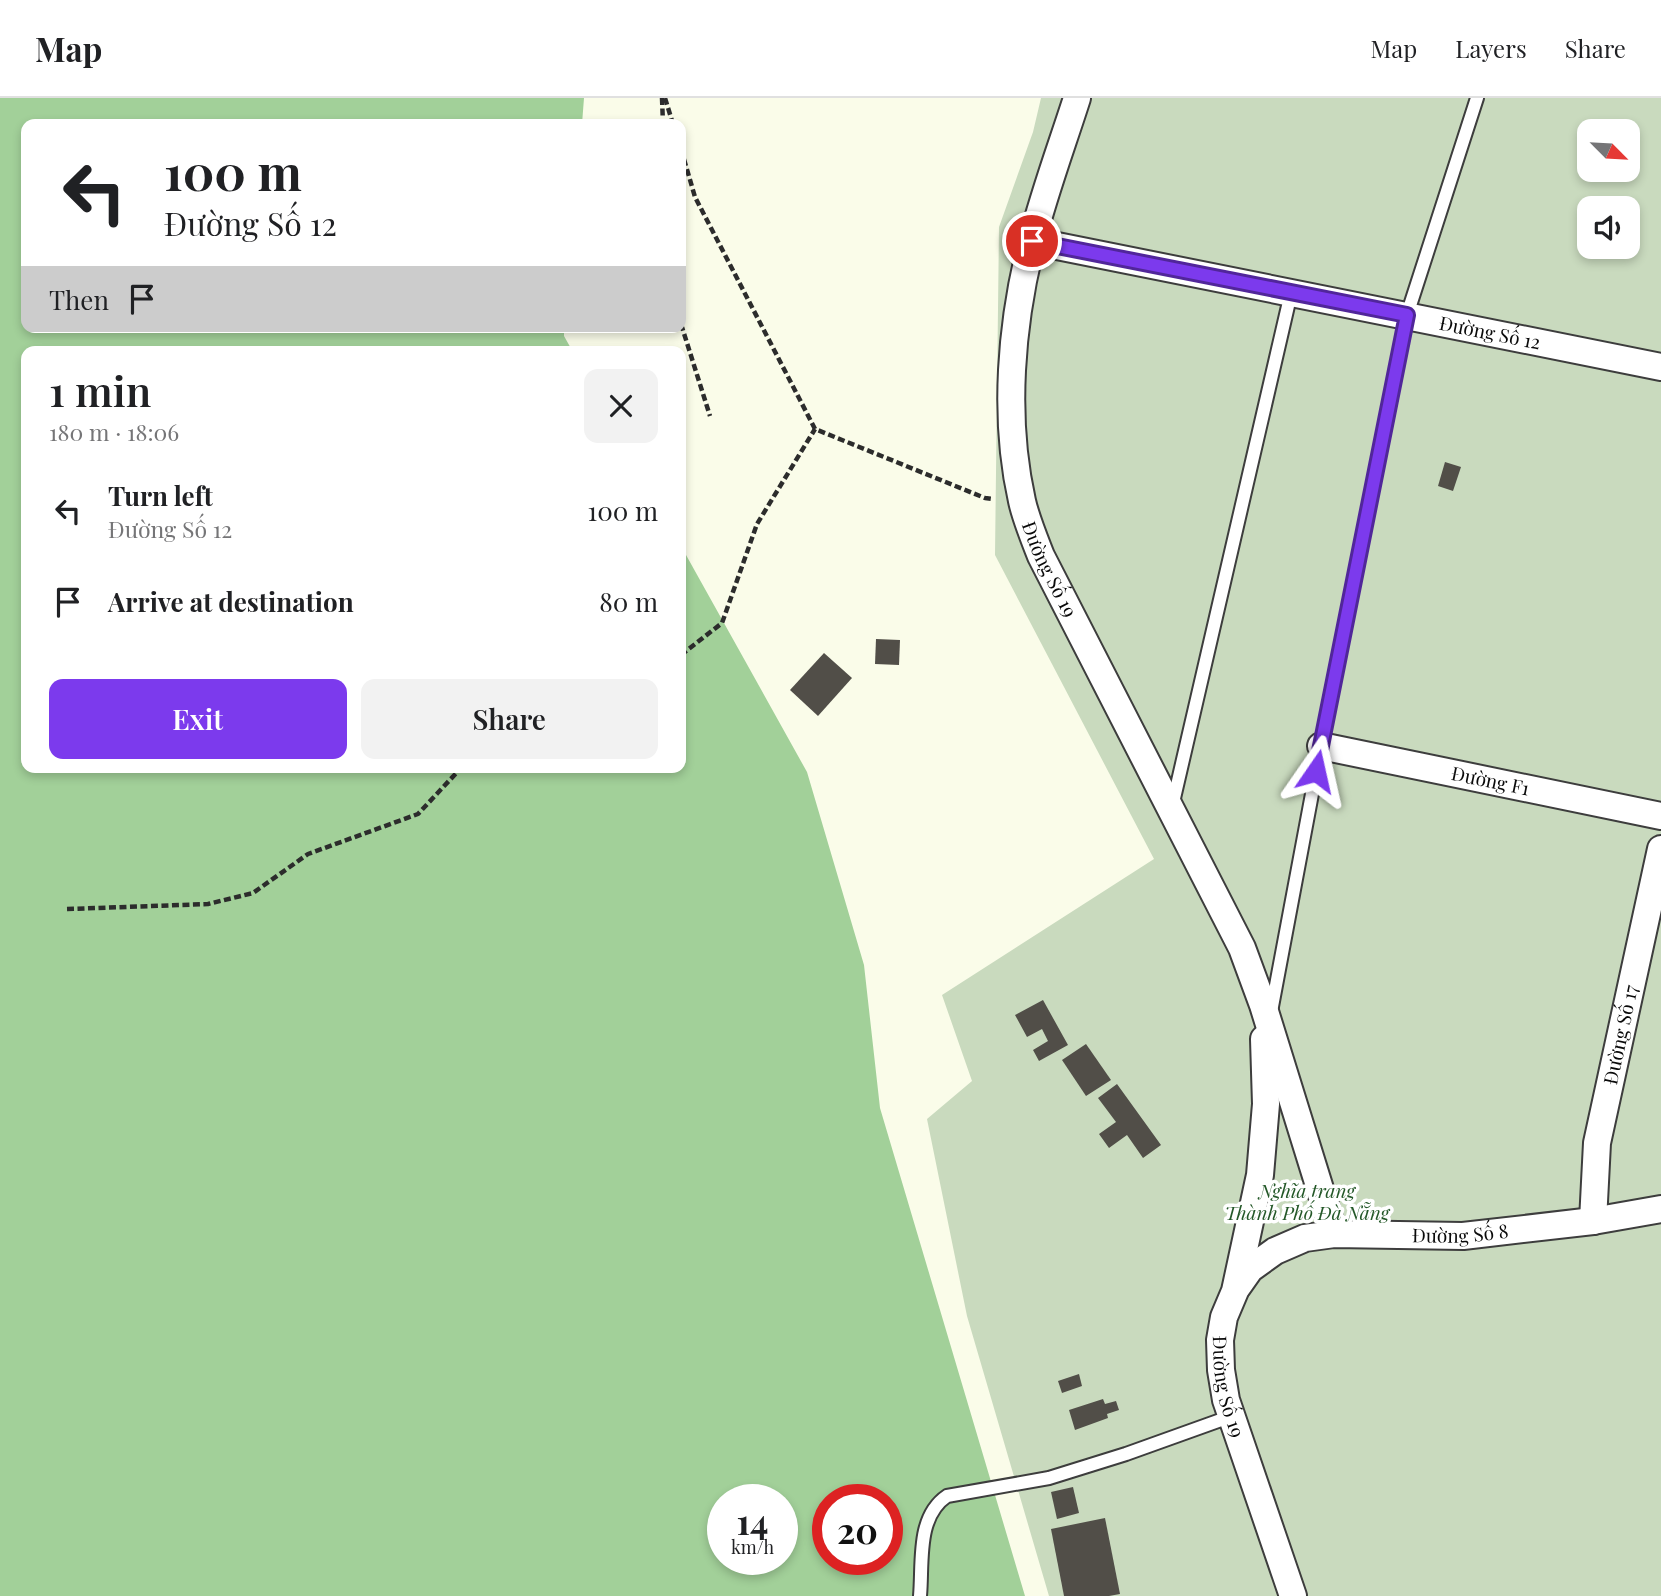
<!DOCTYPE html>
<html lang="en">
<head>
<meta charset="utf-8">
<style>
	:root { --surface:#fff; --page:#f2f2f2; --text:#202124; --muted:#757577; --line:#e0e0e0; --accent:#7c3aed }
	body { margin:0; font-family:"Playfair Display",serif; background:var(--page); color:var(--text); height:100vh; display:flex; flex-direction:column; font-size:26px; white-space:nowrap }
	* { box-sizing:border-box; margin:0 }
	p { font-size:23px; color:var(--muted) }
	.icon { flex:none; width:38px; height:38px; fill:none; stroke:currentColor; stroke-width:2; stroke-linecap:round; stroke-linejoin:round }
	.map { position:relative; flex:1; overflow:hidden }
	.side { position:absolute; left:21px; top:248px; width:665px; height:427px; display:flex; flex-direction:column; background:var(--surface); border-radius:14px; box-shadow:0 4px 10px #0003 }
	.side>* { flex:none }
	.guide { position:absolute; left:21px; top:21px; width:665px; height:214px; border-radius:14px; box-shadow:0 4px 10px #0003; background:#fff; color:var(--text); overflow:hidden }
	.needle { width:46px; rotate:114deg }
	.tools { position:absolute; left:1577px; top:21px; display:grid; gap:14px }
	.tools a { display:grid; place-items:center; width:63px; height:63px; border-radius:14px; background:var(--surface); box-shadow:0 4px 10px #0003; font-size:35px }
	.speed { position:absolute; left:707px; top:1386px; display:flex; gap:14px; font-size:35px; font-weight:700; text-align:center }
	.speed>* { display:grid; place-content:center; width:91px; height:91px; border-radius:50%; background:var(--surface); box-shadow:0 4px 10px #0003; line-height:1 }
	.speed small { font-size:18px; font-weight:400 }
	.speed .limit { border:10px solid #d22; background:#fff; color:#111 }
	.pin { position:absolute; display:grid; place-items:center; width:60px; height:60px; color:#fff; margin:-30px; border:4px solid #fff; border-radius:50%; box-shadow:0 2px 7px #0007 }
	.me { position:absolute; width:77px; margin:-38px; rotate:11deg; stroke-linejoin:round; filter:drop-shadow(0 0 5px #0008) }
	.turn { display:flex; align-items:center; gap:24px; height:147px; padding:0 28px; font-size:32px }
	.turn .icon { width:91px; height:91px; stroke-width:2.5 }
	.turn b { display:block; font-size:49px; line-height:60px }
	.then { display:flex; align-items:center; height:66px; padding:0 28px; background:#0003; gap:14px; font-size:26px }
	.round { display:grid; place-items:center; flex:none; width:74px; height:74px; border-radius:14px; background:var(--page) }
	.headline { display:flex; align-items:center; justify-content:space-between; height:119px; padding:0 28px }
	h1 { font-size:42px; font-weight:600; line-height:52px }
	.primary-button { display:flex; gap:14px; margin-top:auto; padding:14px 28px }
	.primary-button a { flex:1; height:80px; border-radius:14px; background:var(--accent); color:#fff; font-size:28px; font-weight:600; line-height:80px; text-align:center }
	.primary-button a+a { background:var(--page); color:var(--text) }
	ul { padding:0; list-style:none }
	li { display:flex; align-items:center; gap:21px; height:91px; padding:0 28px }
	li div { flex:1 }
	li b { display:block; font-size:26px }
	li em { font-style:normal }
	header { display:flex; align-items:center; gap:42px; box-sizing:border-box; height:98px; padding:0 35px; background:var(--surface); border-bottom:2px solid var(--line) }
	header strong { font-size:33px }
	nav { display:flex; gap:38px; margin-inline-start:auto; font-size:24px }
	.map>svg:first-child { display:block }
	.forest { fill:#a2d099; fill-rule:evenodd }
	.cemetery { fill:#c9dabe; fill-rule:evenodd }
	.building { fill:#514e48 }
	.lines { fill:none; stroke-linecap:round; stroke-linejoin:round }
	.lane-casing { stroke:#3d3d3d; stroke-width:16 }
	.street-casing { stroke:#3d3d3d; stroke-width:30 }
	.path { stroke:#2c2c2c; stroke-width:4.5; stroke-dasharray:7 3.5; stroke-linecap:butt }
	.lane { stroke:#fff; stroke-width:12 }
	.street { stroke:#fff; stroke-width:26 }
	.route-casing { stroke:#51269a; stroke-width:18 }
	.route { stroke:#7c3aed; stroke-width:12 }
	.labels { text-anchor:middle; stroke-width:7; stroke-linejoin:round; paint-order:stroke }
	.street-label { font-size:19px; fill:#0a0a0a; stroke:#fff }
	.park-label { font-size:19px; font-style:italic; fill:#245828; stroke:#fff }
</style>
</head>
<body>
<header>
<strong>Map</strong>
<nav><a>Map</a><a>Layers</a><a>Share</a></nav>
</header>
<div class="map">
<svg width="1661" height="1498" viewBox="0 0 1661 1498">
	<rect width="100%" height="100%" fill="#fafce9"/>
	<path class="forest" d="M0 0H584L582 26H26V229H564V238L573 254H26V670H681V448L807 674 864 867 880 1010 1025 1498H0ZM723 1402H782V1461H723ZM828 1402H887V1461H828Z"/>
	<path class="cemetery" d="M1041 0H1661V1498H1049L967 1218 927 1021 972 983 942 897 1154 761 995 457 999 129 1033 34ZM1589 33H1628V72H1589ZM1589 110H1628V149H1589Z"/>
	<g class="building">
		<path d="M1445 364 1461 369 1453 393 1438 388Z"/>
		<path d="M876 541 900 542 899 567 875 566Z"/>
		<path d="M824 555 852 580 818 618 790 592Z"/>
		<path d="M1043 902 1068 947 1039 963 1033 952 1048 943 1042 931 1027 939 1015 917Z"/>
		<path d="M1086 946 1111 982 1086 998 1062 962Z"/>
		<path d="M1117 986 1161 1047 1143 1060 1127 1037 1109 1050 1099 1036 1116 1024 1098 1000Z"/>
		<path d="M1079 1276 1082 1288 1062 1295 1058 1283Z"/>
		<path d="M1103 1301 1105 1306 1116 1303 1119 1312 1107 1316 1108 1320 1075 1332 1069 1312Z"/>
		<path d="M1073 1389 1079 1415 1057 1421 1051 1394Z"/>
		<path d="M1105 1420 1120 1496 1109 1498H1064L1051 1431Z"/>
	</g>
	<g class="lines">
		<defs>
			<g id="lane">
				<path d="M1172 709 1291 195"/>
				<path d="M1271 914 1321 648 1407 217 1477 0"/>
				<path d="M920 1498C923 1465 916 1419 947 1398L1049 1380 1126 1356 1232 1318"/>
			</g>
			<g id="street">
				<path id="s1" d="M1077 0C1062 47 1044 95 1032 143 1011 225 1003 319 1022 403 1026 421 1034 440 1041 458L1242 850 1263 907 1334 1136"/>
				<path id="s2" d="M1032 143 1661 269"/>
				<path id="s3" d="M1321 648 1661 718"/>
				<path id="s4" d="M1264 941 1266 1006 1260 1077 1235 1193 1224 1219 1220 1242 1221 1272 1226 1302 1293 1498"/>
				<path id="s5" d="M1593 1123 1597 1045 1661 751"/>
				<path id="s6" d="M1238 1188 1250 1171 1275 1153 1305 1140 1334 1136 1463 1138 1593 1123 1661 1111"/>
			</g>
		</defs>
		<use href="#lane" class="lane-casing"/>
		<use href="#street" class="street-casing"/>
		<g class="path">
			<path d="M662 0 663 26"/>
			<path d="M665 0 673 26"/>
			<path d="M681 51 695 99 815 331 985 400 993 401"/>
			<path d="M681 226 710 318"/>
			<path d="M681 557 722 525 757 426 815 331"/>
			<path d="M67 811 208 806 253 795 308 756 418 716 461 670"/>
		</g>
		<use href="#lane" class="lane"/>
		<use href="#street" class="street"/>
	</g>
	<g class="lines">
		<defs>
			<path id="route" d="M1032 143 1407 217 1316 673"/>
		</defs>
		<use href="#route" class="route-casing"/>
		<use href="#route" class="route"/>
	</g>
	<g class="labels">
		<g class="street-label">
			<text dy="7" stroke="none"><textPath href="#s2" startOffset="467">Đường Số 12</textPath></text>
			<text dy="7" stroke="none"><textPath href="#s1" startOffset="486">Đường Số 19</textPath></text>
			<text dy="7" stroke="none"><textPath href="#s3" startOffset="173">Đường F1</textPath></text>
			<text dy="7" stroke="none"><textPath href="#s5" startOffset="189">Đường Số 17</textPath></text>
			<text dy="7" stroke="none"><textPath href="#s6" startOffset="240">Đường Số 8</textPath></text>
			<text dy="7" stroke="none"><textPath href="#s4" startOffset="354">Đường Số 19</textPath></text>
		</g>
		<g class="park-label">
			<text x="1307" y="1100">Nghĩa trang<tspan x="1307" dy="22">Thành Phố Đà Nẵng</tspan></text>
		</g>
	</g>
</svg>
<div class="tools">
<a><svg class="needle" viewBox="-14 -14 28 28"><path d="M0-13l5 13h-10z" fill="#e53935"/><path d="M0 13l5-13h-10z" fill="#757577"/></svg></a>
<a><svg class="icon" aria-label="sound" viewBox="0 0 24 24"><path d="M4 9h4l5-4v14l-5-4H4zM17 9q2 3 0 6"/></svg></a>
</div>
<div class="speed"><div>14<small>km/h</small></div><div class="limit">20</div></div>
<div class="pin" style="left:1032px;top:143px;background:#d93025"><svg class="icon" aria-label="arrive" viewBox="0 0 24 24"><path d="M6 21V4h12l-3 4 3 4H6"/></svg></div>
<svg class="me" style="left:1316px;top:673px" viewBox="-20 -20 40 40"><path d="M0-17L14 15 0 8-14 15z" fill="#7c3aed" stroke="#fff" stroke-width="4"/></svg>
<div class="guide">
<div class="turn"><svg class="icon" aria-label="left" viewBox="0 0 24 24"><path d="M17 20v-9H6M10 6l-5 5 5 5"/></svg><div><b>100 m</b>Đường Số 12</div></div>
<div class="then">Then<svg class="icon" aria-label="arrive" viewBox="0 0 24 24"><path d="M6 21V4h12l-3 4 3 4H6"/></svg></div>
</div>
<section class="side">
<div class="headline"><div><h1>1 min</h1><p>180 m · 18:06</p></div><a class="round"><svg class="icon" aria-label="close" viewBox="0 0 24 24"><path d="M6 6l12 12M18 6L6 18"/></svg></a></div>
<ul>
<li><svg class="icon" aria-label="left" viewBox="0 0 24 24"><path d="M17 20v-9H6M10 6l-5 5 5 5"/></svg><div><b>Turn left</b><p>Đường Số 12</p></div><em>100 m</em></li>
<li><svg class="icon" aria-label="arrive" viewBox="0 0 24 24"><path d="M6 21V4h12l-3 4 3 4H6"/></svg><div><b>Arrive at destination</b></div><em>80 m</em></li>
</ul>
<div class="primary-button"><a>Exit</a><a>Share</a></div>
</section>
</div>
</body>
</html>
